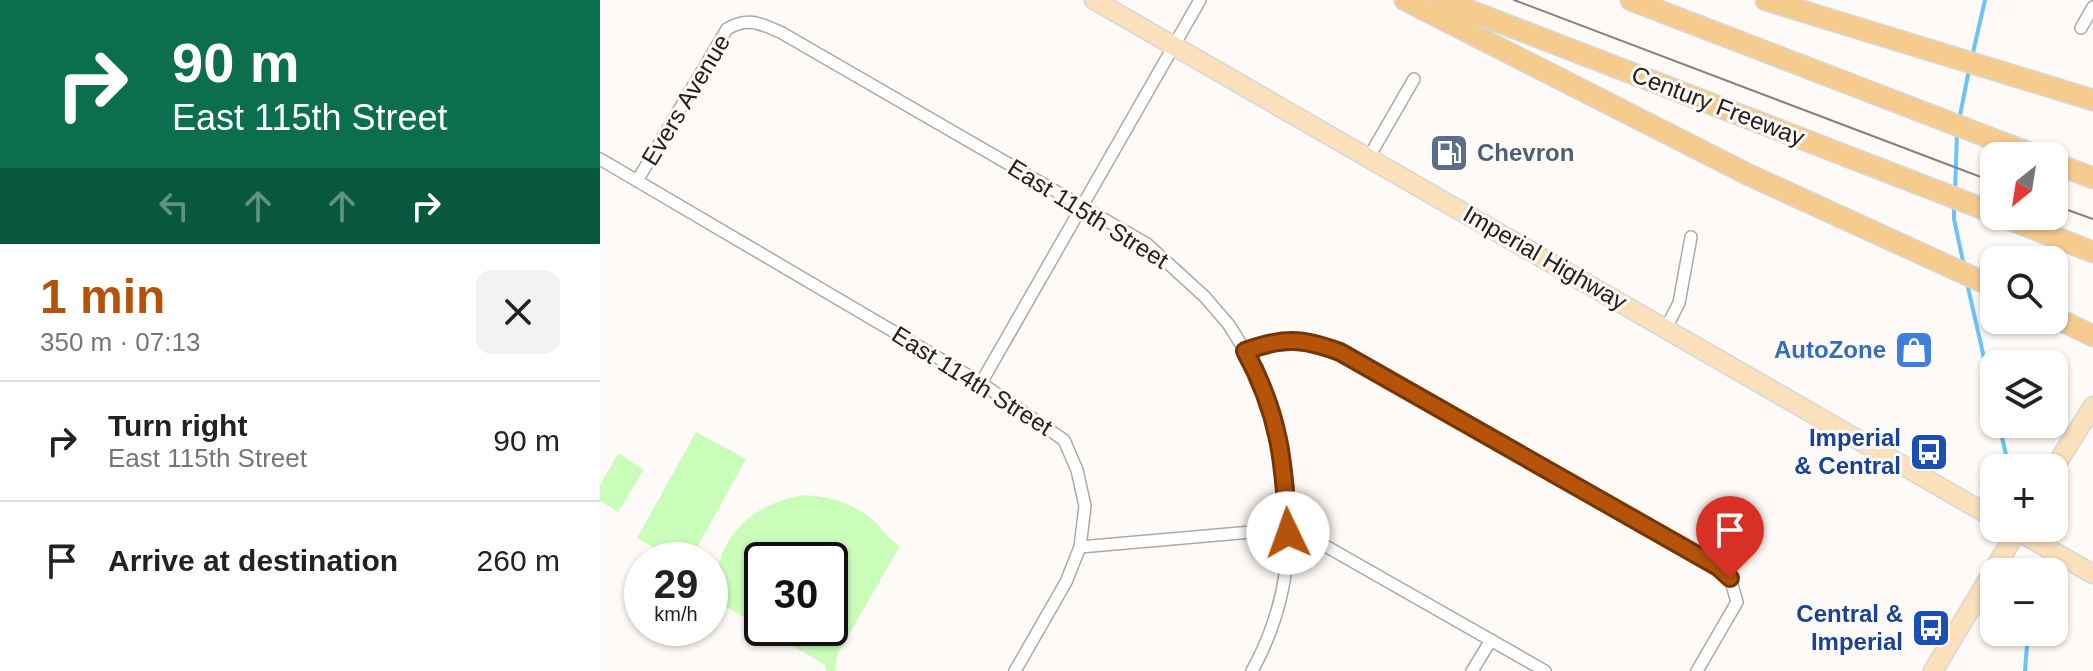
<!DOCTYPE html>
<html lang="en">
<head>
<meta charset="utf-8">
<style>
	:root { --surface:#fff; --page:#f2f2f2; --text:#222; --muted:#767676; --line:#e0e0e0; --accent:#b45309 }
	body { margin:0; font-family:Arial,sans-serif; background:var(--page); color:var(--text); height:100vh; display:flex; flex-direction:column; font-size:30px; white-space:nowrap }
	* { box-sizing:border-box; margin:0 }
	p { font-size:26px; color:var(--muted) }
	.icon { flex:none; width:44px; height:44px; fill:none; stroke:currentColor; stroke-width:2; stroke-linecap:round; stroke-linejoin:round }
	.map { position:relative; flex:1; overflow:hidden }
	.side { display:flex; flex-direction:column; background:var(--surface); width:600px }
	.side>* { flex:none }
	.guide { background:#0b6e4f; color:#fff; overflow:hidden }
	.needle { width:52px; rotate:210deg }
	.fabs { position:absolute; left:1380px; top:142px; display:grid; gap:16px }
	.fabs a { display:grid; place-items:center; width:88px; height:88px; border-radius:16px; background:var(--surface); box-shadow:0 2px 6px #0004; font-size:40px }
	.speed { position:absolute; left:24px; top:542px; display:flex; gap:16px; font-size:40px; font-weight:700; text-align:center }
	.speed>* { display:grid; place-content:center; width:104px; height:104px; border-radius:50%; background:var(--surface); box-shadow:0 2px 6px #0004; line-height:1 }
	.speed small { font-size:20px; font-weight:400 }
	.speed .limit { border:4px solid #111; border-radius:12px; background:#fff; color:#111 }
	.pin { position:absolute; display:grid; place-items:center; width:68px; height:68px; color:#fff; margin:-82px -34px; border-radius:50% 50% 50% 0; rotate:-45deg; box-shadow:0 0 8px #0007 }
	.pin .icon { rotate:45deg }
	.me { position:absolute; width:88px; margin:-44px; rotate:357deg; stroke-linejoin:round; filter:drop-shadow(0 0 6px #0008) }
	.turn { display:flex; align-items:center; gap:28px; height:168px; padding:0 40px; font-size:36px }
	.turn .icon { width:104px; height:104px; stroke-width:2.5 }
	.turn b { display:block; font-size:56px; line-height:68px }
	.lanes { display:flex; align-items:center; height:76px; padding:0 40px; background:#0003; justify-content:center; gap:40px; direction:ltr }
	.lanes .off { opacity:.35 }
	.round { display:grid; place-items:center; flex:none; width:84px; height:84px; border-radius:16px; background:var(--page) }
	.overview { display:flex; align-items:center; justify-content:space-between; height:136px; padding:0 40px }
	h1 { font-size:48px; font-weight:600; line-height:60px; color:var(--accent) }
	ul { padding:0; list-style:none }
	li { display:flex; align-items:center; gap:24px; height:120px; padding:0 40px; border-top:2px solid var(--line) }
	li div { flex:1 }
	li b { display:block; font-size:30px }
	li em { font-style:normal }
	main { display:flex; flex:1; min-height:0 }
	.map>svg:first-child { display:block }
	.green { fill:#cbfdba }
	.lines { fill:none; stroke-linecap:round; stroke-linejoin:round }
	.stream { stroke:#6ac4f8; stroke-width:4 }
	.street-casing { stroke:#ada9a7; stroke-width:14 }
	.primary-casing { stroke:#d7d7d7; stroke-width:21 }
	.highway-casing { stroke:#d7d7d7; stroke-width:23 }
	.street { stroke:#fff; stroke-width:11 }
	.primary { stroke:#fae0bb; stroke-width:18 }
	.highway { stroke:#f6cb8e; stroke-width:20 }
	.tram { stroke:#83817f; stroke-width:2 }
	.route-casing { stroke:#753606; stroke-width:20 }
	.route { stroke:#b45309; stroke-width:14 }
	.labels { text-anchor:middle; stroke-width:6; stroke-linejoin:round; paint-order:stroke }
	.street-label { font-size:24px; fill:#222120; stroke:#fefaf7 }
	.service-label { font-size:24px; font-weight:bold; fill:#4e5e75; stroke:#fefaf7; text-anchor:start }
	.shop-label { font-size:24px; font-weight:bold; fill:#366cbe; stroke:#fefaf7; text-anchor:end }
	.transit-label { font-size:24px; font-weight:bold; fill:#164399; stroke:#fefaf7; text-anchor:end }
</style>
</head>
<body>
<main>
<section class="side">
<div class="guide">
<div class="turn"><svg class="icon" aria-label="right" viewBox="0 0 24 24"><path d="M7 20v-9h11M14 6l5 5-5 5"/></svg><div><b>90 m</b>East 115th Street</div></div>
<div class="lanes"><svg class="icon off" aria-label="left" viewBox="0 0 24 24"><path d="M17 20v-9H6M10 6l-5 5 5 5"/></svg><svg class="icon off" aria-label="ahead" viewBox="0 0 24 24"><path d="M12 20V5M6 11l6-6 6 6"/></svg><svg class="icon off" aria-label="ahead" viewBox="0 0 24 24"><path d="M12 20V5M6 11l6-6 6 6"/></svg><svg class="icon" aria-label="right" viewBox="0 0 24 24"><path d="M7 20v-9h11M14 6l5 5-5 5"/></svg></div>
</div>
<div class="overview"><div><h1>1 min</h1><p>350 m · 07:13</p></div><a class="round"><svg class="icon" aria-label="close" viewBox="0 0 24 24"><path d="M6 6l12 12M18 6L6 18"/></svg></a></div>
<ul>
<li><svg class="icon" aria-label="right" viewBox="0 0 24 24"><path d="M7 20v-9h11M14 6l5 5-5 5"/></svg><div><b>Turn right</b><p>East 115th Street</p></div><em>90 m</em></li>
<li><svg class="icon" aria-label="arrive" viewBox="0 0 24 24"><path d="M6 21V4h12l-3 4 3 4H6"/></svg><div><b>Arrive at destination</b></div><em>260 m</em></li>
</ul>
</section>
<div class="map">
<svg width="1493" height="671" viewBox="0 0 1493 671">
	<rect width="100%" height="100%" fill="#fefaf7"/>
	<g class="green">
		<path d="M96 432 146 459 90 560H76L37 538Z"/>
		<path d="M20 454 44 470 18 512 0 501V485L17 455Z"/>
		<path d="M205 495C233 497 257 504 277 524 285 533 290 540 300 546L237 655 235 671H226L225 665 162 628H230V560H162V628L110 597C116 588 115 578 118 567 129 524 163 501 205 495Z"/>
	</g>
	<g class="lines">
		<g class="stream">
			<path d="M1372 57 1385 0"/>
			<path d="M1359 120 1369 70"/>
			<path d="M1355 192 1357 132"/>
			<path d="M1354 204V219L1364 266"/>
			<path d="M1367 283 1394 402"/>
			<path d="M1399 424 1409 468"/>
			<path d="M1425 671 1428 632"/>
		</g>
		<defs>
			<g id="street">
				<path d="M1481 28 1493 7"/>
				<path d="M769 157 814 79"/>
				<path d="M0 159 381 383 464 440 477 470 485 506 480 547 663 531 688 533 722 544 945 671"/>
				<path d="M37 181 127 29C148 16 162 24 182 33L547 244 605 297 629 325 645 351C684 336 702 338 740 352L1118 567 1130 578 1137 602 1097 671"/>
				<path d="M1066 328 1079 303 1091 237"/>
				<path d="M645 351C699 447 706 574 652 671"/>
				<path d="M381 383 600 0"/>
				<path d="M415 671 466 582 480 547"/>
				<path d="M872 671 891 640"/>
			</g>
			<g id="primary">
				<path d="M494 0 1394 518"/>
				<path d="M1454 468 1493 406"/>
				<path d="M1412 528 1493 574"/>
				<path d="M1333 671 1419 528"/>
			</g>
			<g id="highway">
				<path d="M805 0 1149 175 1394 287"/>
				<path d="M842 0 1394 213"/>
				<path d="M1031 0 1437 156"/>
				<path d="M1166 0 1493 100"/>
				<path d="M1454 163 1493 178"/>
				<path d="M1401 216 1493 252"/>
				<path d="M1454 317 1493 336"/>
			</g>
		</defs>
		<use href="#street" class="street-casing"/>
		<use href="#primary" class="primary-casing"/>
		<use href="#highway" class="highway-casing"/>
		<use href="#street" class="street"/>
		<use href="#primary" class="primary"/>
		<use href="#highway" class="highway"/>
		<g class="tram">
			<path d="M914 0 1394 182"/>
			<path d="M1454 205 1493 219"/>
		</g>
	</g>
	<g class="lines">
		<defs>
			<path id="route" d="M688 533C684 463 680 415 645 351 684 337 702 338 740 352L1118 567 1130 578"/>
		</defs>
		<use href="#route" class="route-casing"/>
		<use href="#route" class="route"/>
	</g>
	<defs>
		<symbol id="fuel-square" viewBox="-11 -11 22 22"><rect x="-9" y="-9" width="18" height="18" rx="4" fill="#5c6f8a" stroke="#fefaf7"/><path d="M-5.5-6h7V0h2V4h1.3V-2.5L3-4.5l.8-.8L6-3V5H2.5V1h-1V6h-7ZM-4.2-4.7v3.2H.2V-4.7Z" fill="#fff"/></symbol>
		<symbol id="shop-square" viewBox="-11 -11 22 22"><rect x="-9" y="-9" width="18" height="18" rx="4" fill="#3f7fe0" stroke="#fefaf7"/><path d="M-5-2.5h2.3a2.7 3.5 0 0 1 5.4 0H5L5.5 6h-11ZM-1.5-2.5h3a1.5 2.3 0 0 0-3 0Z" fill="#fff"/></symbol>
		<symbol id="bus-square" viewBox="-11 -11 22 22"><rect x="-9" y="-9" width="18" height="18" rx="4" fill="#1a4fb4" stroke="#fefaf7"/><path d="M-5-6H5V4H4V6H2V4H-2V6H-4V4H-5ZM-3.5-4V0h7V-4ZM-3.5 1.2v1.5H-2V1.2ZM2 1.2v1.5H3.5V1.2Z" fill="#fff"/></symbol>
	</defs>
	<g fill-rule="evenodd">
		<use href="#fuel-square" x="827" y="131" width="44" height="44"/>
		<use href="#shop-square" x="1292" y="328" width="44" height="44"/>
		<use href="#bus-square" x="1307" y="430" width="44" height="44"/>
		<use href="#bus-square" x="1309" y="606" width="44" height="44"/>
	</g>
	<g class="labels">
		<g class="street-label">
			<text transform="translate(86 100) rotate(-59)" y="8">Evers Avenue</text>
			<text transform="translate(1118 106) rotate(21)" y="8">Century Freeway</text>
			<text transform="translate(488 214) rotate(32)" y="8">East 115th Street</text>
			<text transform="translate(945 258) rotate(30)" y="8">Imperial Highway</text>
			<text transform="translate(372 381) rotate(32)" y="8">East 114th Street</text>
		</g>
		<g class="service-label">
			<text x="877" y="161">Chevron</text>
		</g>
		<g class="shop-label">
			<text x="1286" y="358">AutoZone</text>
		</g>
		<g class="transit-label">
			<text x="1301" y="446">Imperial<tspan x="1301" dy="28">&amp; Central</tspan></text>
			<text x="1303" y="622">Central &amp;<tspan x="1303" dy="28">Imperial</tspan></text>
		</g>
	</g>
</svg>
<div class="fabs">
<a><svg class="needle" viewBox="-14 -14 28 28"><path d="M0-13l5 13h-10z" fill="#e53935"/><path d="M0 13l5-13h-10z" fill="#767676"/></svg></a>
<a><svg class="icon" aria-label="search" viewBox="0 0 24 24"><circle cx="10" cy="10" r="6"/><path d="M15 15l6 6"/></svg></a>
<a><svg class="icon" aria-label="layers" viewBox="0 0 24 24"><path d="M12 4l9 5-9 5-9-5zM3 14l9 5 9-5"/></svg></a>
<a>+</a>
<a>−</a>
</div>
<div class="speed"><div>29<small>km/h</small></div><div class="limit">30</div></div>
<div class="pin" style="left:1130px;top:578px;background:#d93025"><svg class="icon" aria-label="arrive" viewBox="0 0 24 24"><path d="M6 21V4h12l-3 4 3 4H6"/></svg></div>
<svg class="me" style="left:688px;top:533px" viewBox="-20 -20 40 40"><circle r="19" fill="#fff"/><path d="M0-13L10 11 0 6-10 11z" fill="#b45309"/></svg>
</div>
</main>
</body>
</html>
